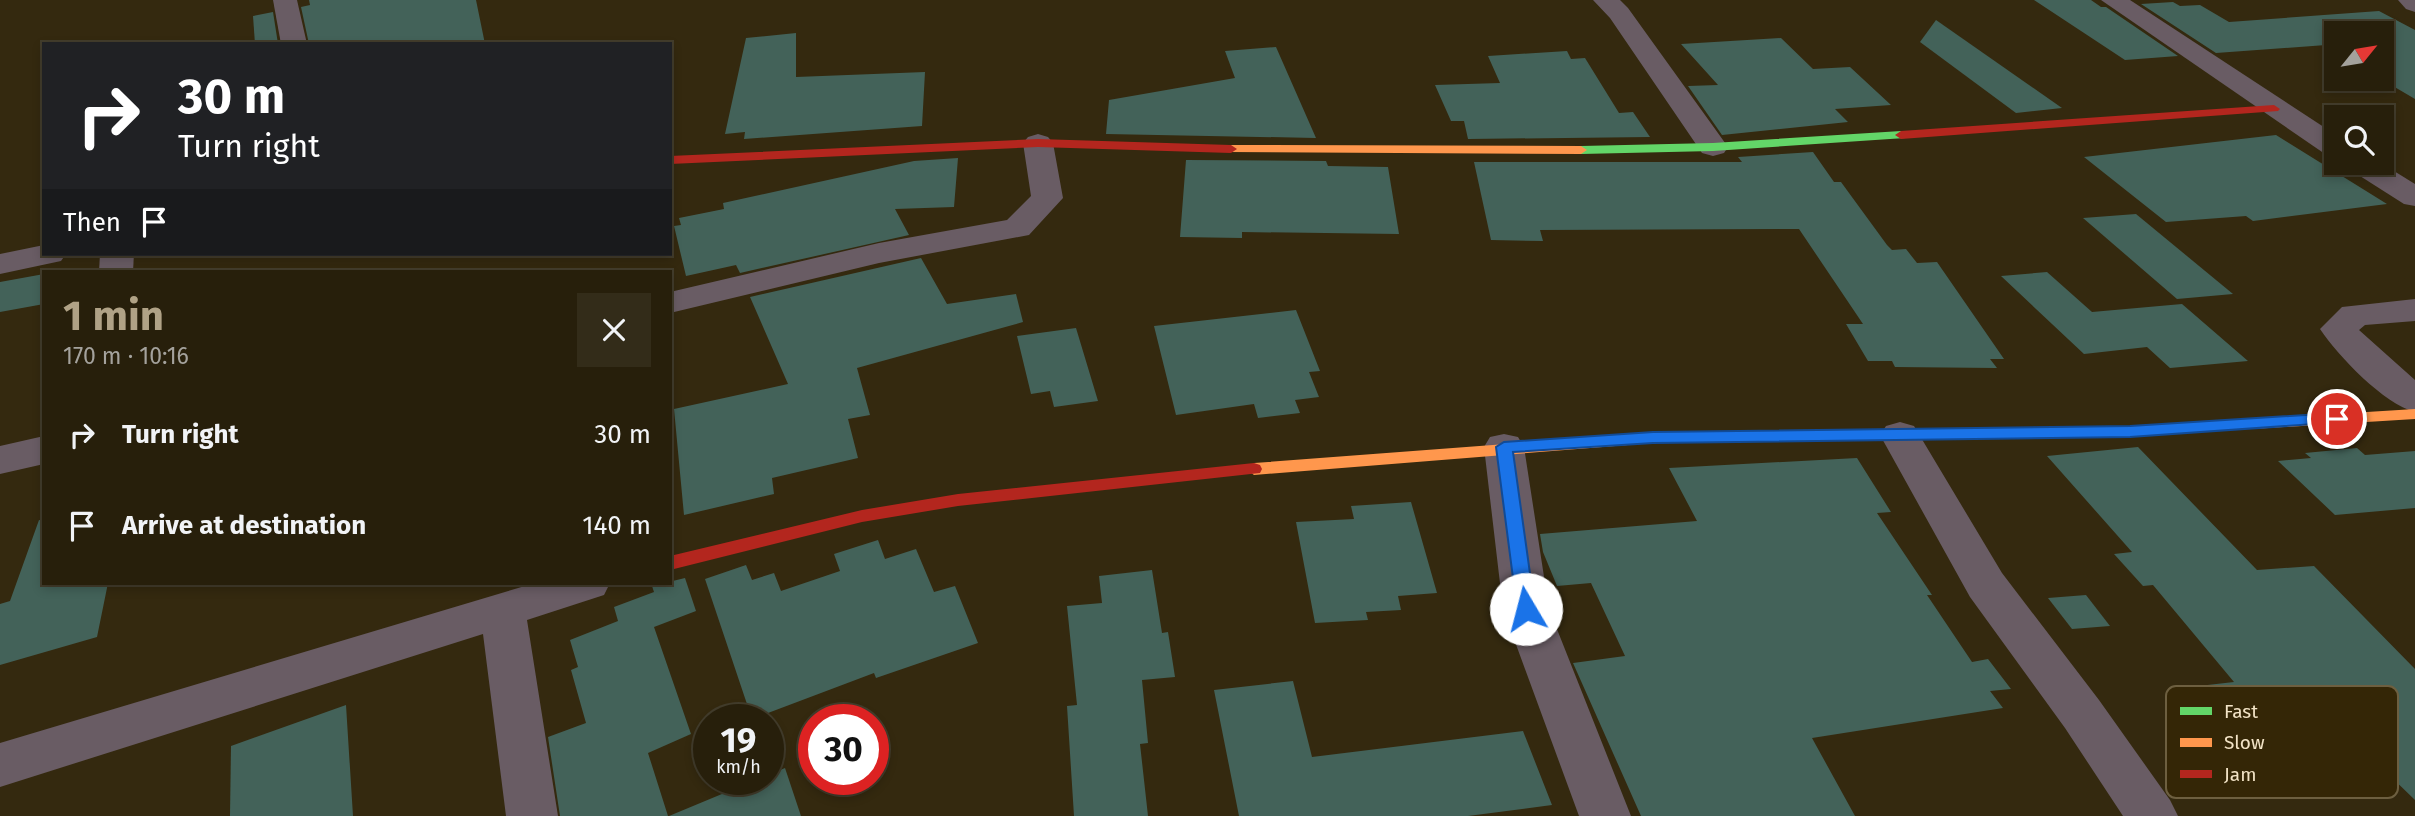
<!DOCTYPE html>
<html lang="en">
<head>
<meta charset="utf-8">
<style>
	:root { --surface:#271f0b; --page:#332c19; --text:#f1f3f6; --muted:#a4a29d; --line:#433d2c; --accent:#b0a286 }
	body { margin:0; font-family:"Fira Sans",sans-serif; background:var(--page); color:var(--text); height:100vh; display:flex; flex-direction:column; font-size:26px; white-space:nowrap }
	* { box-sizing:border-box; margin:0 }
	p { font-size:23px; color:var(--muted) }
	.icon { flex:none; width:38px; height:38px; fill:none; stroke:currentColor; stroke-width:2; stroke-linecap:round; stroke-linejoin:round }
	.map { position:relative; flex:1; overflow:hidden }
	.side { position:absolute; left:42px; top:270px; width:630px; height:315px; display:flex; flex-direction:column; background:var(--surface); border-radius:0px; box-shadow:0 4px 10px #0003,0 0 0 2px var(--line) }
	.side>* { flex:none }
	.top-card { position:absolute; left:42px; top:42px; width:630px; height:214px; border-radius:0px; box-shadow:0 4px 10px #0003,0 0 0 2px var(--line); background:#202124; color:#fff; overflow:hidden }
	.needle { width:46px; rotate:60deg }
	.controls { position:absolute; left:2324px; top:21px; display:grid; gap:14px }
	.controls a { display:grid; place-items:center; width:70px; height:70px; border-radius:0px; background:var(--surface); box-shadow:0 4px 10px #0003,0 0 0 2px var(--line); font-size:35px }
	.speed { position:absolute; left:693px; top:704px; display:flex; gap:14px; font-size:35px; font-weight:700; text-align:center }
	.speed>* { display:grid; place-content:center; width:91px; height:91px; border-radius:50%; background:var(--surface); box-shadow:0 4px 10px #0003,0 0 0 2px var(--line); line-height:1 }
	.speed small { font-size:18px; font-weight:400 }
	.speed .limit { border:10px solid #d22; background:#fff; color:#111 }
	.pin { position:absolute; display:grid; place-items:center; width:60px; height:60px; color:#fff; margin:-30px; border:4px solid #fff; border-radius:50%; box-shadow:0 2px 7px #0007 }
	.me { position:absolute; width:77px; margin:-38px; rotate:352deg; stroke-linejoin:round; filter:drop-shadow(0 0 5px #0008) }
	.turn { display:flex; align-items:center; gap:24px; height:147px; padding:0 21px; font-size:32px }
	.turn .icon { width:91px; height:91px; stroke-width:2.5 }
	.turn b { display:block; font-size:49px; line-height:60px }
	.then { display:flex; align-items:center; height:66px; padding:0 21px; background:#0003; gap:14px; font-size:26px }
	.round { display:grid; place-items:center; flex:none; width:74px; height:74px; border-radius:0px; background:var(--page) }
	.headline { display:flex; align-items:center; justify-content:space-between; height:119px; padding:0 21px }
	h1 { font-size:42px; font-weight:700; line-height:52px; color:var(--accent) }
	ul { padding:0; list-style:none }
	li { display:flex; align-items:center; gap:21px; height:91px; padding:0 21px }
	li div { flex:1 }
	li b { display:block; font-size:26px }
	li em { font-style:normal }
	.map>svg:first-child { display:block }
	.building { fill:#436259 }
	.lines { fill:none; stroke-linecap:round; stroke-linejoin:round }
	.street { fill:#695c64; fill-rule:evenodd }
	.fast { fill:#63d668; fill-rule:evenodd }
	.slow { fill:#ff974d; fill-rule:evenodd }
	.jam { fill:#b3261e; fill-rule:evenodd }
	.route { fill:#1a73e8; stroke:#114b97; stroke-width:2 }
	.key { fill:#342606; stroke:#6d5f40; stroke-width:2 }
	.key-label { font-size:19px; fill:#f2e3c6 }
</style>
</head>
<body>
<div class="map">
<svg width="2415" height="816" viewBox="0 0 2415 816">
	<rect width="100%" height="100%" fill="#34290f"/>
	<g class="building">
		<path d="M309 0H476L485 44H309L301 7 310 5Z"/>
		<path d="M2034 0H2091L2101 7H2106L2178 56 2125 60Z"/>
		<path d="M2173 2 2180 6 2200 5 2229 22 2379 11 2415 30V99L2381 79 2382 33H2336V51L2326 45 2216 53 2141 4Z"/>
		<path d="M273 12 278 44H255L253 16Z"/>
		<path d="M1936 20 2062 108 2016 113 1920 42Z"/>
		<path d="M796 33V77L925 72 922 126 744 139 745 132 725 134 746 38Z"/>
		<path d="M1781 38 1813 69 1850 67 1891 105 1835 109 1848 122 1722 135 1688 86 1718 85 1681 44Z"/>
		<path d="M1276 47 1316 138 1106 134 1109 100 1235 78 1225 51Z"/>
		<path d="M1567 51 1571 59 1585 58 1619 113 1633 112 1650 137 1468 139 1464 121H1451L1435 85 1500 83 1488 56Z"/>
		<path d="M2276 135 2387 204 2253 221 2246 216 2166 222 2084 157Z"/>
		<path d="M1813 152 1834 182H1841L1887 245 1892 250 1906 249 1917 263 1937 262 2004 359H1990L1997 368 1895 367 1892 361H1868L1846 324H1863L1799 229 1540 230 1543 241 1491 240 1474 162H1742L1738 157Z"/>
		<path d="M958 158 954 207 895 209 909 235 740 273 736 265 686 276 674 226 681 225 679 218 724 209 723 203 914 161Z"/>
		<path d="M1186 160 1326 161 1328 166 1388 167 1399 234 1242 232V238L1180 237Z"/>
		<path d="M2136 214 2233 294 2177 299 2083 218Z"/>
		<path d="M921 258 947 304 1016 294 1023 322 857 368 870 415 848 419 858 458 772 478 774 494 684 515 674 409 788 384 750 297Z"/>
		<path d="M2047 272 2092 312 2182 304 2248 361 2170 368 2147 347 2084 354 2001 276Z"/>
		<path d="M44 274V304L0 312V282Z"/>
		<path d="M1296 310 1320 371 1309 372 1319 397 1295 400 1300 413 1258 418 1254 404 1176 415 1154 326Z"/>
		<path d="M1076 328 1098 401 1054 407 1050 391 1031 394 1017 336Z"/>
		<path d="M2138 447 2257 570 2314 566 2415 669V800L2353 740 2229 757 2172 689 2234 682 2153 585 2143 586 2114 554 2132 552 2047 456Z"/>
		<path d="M2357 448 2365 455 2415 451V508L2335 515 2278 461 2311 458 2305 453Z"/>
		<path d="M1857 458 1891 512 1877 513 1932 595H1927L1972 662 1988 659 2011 689 1990 691 2003 708 1812 738 1855 816H1641L1573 663 1625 656 1591 583 1557 586 1543 552 1540 534 1697 521 1669 468Z"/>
		<path d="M1411 502 1437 593 1398 596 1401 610 1366 612 1368 620 1315 623 1296 522 1354 519 1351 506Z"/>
		<path d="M39 520 44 521V583H108L97 637 0 665V604L10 601Z"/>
		<path d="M878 540 885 559 916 549 934 592 955 586 978 643 876 678 874 673 752 719 705 579 746 565 752 580 774 573 781 591 840 571 834 554Z"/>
		<path d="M1152 570 1162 633 1168 632 1175 677 1142 680 1148 743 1140 744 1148 816H1074L1067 706 1077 705 1067 606 1102 603 1099 576Z"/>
		<path d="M685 578 696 611 654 627 691 734 648 753 668 816H560L548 737 586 723 571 670 578 667 570 640 618 621 614 607 654 592 652 586Z"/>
		<path d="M2086 595 2110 626 2072 629 2048 598Z"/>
		<path d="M1293 681 1312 757 1523 731 1552 805 1468 816H1239L1214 690Z"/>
		<path d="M346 705 353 816H230L231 746Z"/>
		<path d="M785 768 801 816H669L758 779H768V775Z"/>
	</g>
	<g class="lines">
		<g class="street">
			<path d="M273 0H297L307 44H281Z"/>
			<path d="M1593 0H1620L1628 8 1728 147 1724 153 1713 156 1702 153 1610 18Z"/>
			<path d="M2101 0H2130L2336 135V157L2325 154Z"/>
			<path d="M2398 0H2415V12L2406 9Z"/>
			<path d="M1038 134 1048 137 1053 143 1063 198 1029 235 879 263 670 313V292L879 243 1007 220 1031 196 1023 143 1028 137Z"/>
			<path d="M2345 163H2381L2415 184V206L2404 204 2349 169Z"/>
			<path d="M44 245V254H66L61 261 0 274V254Z"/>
			<path d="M100 254H134L133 271H99Z"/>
			<path d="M2415 299V321L2365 325 2359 330 2415 380V412C2384 404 2338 356 2320 329L2342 307Z"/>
			<path d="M1900 422 1914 426 2002 573 2099 700 2170 800 2178 816H2123L2065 728 1970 597 1880 435 1886 426Z"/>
			<path d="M1504 434 1518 437 1524 447 1549 609 1631 816H1579L1503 609 1484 447 1490 437Z"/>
			<path d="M44 436V464L0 474V446Z"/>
			<path d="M535 583H610L604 595 527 620 558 816H506L483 634 0 787V743Z"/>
		</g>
		<g class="fast">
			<path d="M1901 131 1907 135 1905 138 1713 151 1581 154 1575 150 1581 146 1713 143Z"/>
			<path d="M2253 419 2259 420 2261 424 2259 428 2130 436 1817 441 1809 436 1817 431 2130 426Z"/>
		</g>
		<g class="slow">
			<path d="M1231 145 1581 146 1587 150 1581 154 1227 152 1225 149Z"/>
			<path d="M2415 409V419L2253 429 2245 424 2253 419Z"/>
			<path d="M1817 431 1825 436 1823 440 1653 443 1254 475 1246 469 1254 463 1653 433Z"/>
		</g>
		<g class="jam">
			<path d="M2274 105 2280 109 2278 111 1901 139 1895 135 1901 131Z"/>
			<path d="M1038 139 1231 145 1237 149 1231 153 1038 147 670 164V156Z"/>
			<path d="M1254 463 1260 465 1262 469 1260 473 958 506 862 522 670 570V556L862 510 958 494Z"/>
		</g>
	</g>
	<path class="route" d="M2337 413 2346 419 2343 422 2130 437 1653 443 1513 452 1535 609 1526 616 1517 609 1496 447 1504 442 1653 432 2130 426Z"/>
	<rect x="2166" y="686" width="232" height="112" rx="10" class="key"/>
	<rect x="2180" y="707" width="32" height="8" fill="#63d668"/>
	<rect x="2180" y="738" width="32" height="9" fill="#ff974d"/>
	<rect x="2180" y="770" width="32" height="8" fill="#b3261e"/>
	<g class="key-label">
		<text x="2224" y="718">Fast</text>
		<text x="2224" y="749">Slow</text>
		<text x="2224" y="781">Jam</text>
	</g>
</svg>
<div class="controls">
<a><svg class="needle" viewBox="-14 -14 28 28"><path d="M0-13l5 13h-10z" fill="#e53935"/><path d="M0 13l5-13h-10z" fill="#a4a29d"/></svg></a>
<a><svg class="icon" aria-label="search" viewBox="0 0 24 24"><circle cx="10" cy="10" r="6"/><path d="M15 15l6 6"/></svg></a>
</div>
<div class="speed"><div>19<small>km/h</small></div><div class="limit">30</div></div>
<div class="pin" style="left:2337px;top:419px;background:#d93025"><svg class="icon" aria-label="arrive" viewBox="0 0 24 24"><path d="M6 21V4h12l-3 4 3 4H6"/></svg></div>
<svg class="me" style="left:1526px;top:609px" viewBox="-20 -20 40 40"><circle r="19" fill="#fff"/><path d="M0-13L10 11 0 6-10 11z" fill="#1a73e8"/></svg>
<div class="top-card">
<div class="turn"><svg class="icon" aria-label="right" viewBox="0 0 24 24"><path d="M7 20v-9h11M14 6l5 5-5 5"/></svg><div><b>30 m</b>Turn right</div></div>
<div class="then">Then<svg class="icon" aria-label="arrive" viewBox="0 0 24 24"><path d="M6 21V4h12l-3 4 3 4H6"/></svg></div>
</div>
<section class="side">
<div class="headline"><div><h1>1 min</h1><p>170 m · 10:16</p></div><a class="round"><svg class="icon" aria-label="close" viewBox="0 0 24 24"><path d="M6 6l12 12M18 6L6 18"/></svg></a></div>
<ul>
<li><svg class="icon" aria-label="right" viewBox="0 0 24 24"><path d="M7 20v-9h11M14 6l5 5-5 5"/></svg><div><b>Turn right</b></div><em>30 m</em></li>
<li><svg class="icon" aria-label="arrive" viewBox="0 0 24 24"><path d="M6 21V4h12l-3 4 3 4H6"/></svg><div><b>Arrive at destination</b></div><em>140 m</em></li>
</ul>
</section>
</div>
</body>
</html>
